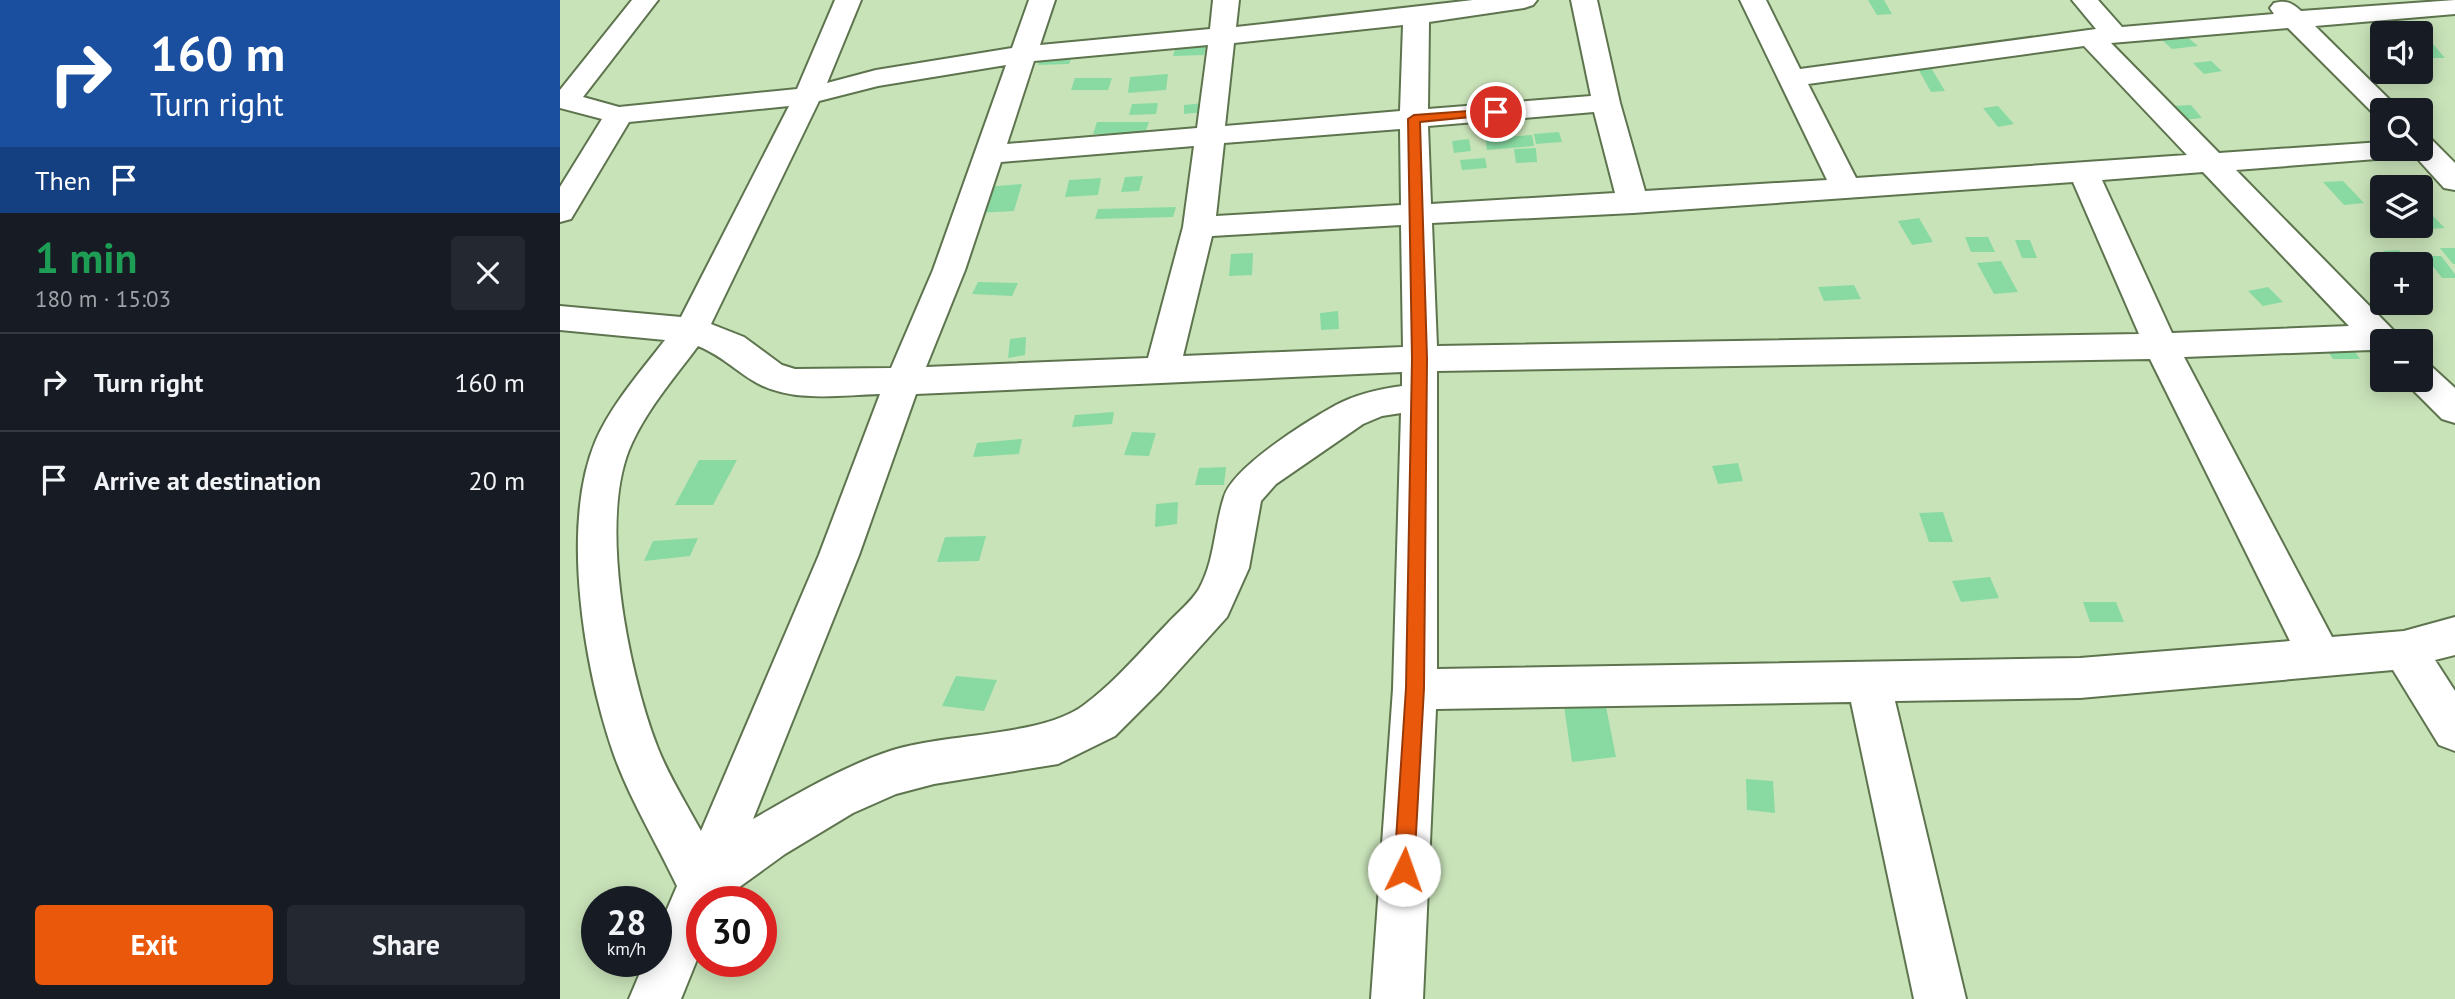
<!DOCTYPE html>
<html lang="en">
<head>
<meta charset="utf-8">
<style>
	:root { --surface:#171b24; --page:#242831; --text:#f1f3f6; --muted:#9ea1a6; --line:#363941; --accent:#ea580c }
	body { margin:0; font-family:"PT Sans",sans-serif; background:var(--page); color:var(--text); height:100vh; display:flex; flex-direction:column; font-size:26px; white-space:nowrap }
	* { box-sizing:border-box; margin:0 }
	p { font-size:23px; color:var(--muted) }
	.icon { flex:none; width:38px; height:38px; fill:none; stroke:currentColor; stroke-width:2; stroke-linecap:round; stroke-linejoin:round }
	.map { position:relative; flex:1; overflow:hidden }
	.panel { display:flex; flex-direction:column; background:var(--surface); width:560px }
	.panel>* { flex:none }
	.hud { background:#1a4fa0; color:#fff; overflow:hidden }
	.buttons { position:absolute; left:1810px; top:21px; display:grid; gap:14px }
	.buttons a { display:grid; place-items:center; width:63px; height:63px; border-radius:7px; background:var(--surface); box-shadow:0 4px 18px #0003; font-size:35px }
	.speed { position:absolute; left:21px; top:886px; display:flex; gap:14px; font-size:35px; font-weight:700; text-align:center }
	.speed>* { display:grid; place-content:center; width:91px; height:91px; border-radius:50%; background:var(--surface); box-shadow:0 4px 18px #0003; line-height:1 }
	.speed small { font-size:18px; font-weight:400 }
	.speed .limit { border:10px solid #d22; background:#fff; color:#111 }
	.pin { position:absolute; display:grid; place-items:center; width:60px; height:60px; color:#fff; margin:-30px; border:4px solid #fff; border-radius:50%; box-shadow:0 2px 7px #0007 }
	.me { position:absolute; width:77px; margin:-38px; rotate:3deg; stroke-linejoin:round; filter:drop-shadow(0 0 5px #0008) }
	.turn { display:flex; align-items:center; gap:24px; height:147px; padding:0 35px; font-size:32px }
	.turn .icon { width:91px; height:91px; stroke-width:2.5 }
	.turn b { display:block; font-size:49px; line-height:60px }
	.then { display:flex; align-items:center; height:66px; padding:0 35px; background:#0003; gap:14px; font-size:26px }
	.round { display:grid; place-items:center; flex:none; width:74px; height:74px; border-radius:7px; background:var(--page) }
	.overview { display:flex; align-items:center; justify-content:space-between; height:119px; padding:0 35px }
	h1 { font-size:42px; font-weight:800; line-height:52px; color:#1e9e55 }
	.cta { display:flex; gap:14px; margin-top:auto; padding:14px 35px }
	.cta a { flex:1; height:80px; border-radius:7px; background:var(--accent); color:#fff; font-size:28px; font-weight:800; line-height:80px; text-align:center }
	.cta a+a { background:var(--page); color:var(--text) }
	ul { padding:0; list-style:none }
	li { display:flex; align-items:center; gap:21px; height:98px; padding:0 35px; border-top:2px solid var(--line) }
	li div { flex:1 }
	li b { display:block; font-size:26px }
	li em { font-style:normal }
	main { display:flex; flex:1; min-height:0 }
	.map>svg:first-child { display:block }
	.building { fill:#88daa2 }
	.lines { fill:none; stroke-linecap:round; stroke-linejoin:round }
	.minor-casing { stroke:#5d744e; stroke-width:4 }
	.minor { fill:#fff; fill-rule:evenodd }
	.route { fill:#ea580c; stroke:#983908; stroke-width:2 }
</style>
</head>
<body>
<main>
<section class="panel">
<div class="hud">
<div class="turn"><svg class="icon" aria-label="right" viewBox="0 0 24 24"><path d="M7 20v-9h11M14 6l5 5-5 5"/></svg><div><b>160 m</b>Turn right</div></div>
<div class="then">Then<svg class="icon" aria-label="arrive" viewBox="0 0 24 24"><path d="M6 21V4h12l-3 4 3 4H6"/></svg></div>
</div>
<div class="overview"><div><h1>1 min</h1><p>180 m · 15:03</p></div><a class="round"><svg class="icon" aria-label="close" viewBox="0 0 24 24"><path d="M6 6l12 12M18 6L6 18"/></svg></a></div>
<ul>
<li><svg class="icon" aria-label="right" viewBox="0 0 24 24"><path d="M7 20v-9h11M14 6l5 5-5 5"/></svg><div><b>Turn right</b></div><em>160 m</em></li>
<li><svg class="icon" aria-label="arrive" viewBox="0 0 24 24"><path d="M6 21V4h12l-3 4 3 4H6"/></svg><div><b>Arrive at destination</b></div><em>20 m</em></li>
</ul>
<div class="cta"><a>Exit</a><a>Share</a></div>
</section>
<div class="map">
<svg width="1895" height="999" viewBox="0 0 1895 999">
	<rect width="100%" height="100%" fill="#c9e3b9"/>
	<g class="building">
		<path d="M1308 0H1324L1332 14 1317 15Z"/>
		<path d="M1627 37 1638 46 1612 49 1602 40Z"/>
		<path d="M1860 44H1873L1885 58H1870Z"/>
		<path d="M646 45 644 55 613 56 616 46Z"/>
		<path d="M513 55 509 64 478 65 482 56Z"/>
		<path d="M1651 61 1662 71 1644 74 1633 63Z"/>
		<path d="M1370 66 1385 91 1371 92 1357 67Z"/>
		<path d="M608 74 606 90 568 93 570 77Z"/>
		<path d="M515 78H552L548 90H511Z"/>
		<path d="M598 103 596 114 569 115 572 104Z"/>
		<path d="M644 103V112L624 114V105Z"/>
		<path d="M1631 105 1642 118 1623 120 1611 106Z"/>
		<path d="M1438 106 1454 124 1438 127 1423 108Z"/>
		<path d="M537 122H589L585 133 533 134Z"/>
		<path d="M999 132 1002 142 976 144 974 134Z"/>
		<path d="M972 135 974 146 927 150 925 138Z"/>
		<path d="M909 139 911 151 894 153 892 141Z"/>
		<path d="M976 148 977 162 956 163 954 149Z"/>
		<path d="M925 158 927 168 902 170 900 160Z"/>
		<path d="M583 176 579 191 561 192 565 177Z"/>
		<path d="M541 178 538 195 505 197 509 180Z"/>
		<path d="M1783 181 1804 203 1784 205 1763 182Z"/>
		<path d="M462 184 454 211 416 213 425 187Z"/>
		<path d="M616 207 613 217 535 219 538 209Z"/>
		<path d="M1870 213 1885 228 1869 229 1860 220V214Z"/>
		<path d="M1359 218 1373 242 1352 245 1338 221Z"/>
		<path d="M1405 237H1428L1435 252H1411Z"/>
		<path d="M1455 240H1470L1477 258H1462Z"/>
		<path d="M1880 248H1895V264H1893Z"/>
		<path d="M1839 250 1852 264H1835L1823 251Z"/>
		<path d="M693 253 692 275 669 276 671 254Z"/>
		<path d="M1865 256H1881L1895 274V278H1882Z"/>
		<path d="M1441 261 1458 292 1434 294 1417 263Z"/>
		<path d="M418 282 458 283 452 296 412 294Z"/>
		<path d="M1294 285 1301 299 1264 301 1258 287Z"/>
		<path d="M1708 287 1723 302 1703 306 1688 291Z"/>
		<path d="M778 311 779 329 761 330 760 313Z"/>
		<path d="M466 337 465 355 448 358 450 339Z"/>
		<path d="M1788 342 1800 359H1773L1762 343Z"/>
		<path d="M554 412 552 424 512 427 515 415Z"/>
		<path d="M572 432 596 433 589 456 564 455Z"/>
		<path d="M462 439 459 454 413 457 417 443Z"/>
		<path d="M139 460H177L153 505H115Z"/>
		<path d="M1178 463 1183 481 1158 484 1152 466Z"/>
		<path d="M666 467 664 485H635L639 468Z"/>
		<path d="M618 502 617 524 595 527 596 504Z"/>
		<path d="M1383 512 1393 542H1369L1359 513Z"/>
		<path d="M426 536 419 561 377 562 385 537Z"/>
		<path d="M138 538 130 556 84 561 93 541Z"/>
		<path d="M1430 577 1439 598 1401 602 1392 581Z"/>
		<path d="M1523 602H1556L1564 622H1530Z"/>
		<path d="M396 676 437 680 424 711 382 706Z"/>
		<path d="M1045 702 1056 757 1012 762 1004 706Z"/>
		<path d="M1186 779 1213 781 1215 813 1187 810Z"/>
	</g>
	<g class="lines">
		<defs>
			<g id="minor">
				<path d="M72 0H98L23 97 59 107 237 89 275 0H301L267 83 316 70 452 48 469 0H495L480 45 650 29 653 0H679L676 27 913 0H977L973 5 964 8 869 22 868 109 1031 96 1011 0H1037L1060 103 1085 191 1267 180 1180 0H1206L1240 69 1536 29 1512 0H1538L1562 27 1714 14 1710 8 1714 3C1727 0 1732 3 1741 11L1895 0V14L1755 26 1840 110H1822V117L1816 116 1728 28 1551 43 1659 153 1822 142V149H1860V135L1870 138 1895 163V190L1884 188 1855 156 1676 170 1835 332 1840 341H1822V353L1811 350 1624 357 1772 637 1844 631 1895 617V655L1875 660 1895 691V751L1879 745 1833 670 1520 698 1335 701 1406 999H1354L1291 702 876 709 863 999H811L833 689 841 413 822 416 803 424 716 484 701 501 689 568 667 617 601 690 555 736 498 764 374 784 336 794 293 813 225 854 160 901H142V947L121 999H69L85 961H96V935L117 886C96 842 69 798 53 752 24 667 0 524 36 440 52 404 81 371 105 340L0 330V306L121 317 229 106 69 122 11 219 0 222V187L42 119 0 108V90ZM843 25 840 111 665 126 674 43ZM648 45 637 128 447 144 474 61ZM1524 46 1627 155 1296 178 1248 84ZM446 65 373 270 331 368 235 369 222 365 184 337 151 324 259 101 318 86ZM1034 112 1055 193 871 204 868 126ZM840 129 841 205 656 216 664 143ZM634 146 623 227 588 358 366 367 405 270 441 162ZM1643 172 1789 326 1612 333 1542 180ZM1513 182 1579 334 877 346 872 223 1073 213ZM841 225 843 347 623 356 652 236ZM138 346C164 357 174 370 197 383 233 403 281 395 320 394L259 555 141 831C126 803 108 775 97 746 68 671 37 517 72 443 88 408 115 377 138 346ZM1590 359 1730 641 1520 658 877 669V371ZM842 372V386C819 389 797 394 776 405 747 421 673 467 664 497 654 528 655 560 639 589 631 602 617 613 607 624 581 651 555 682 524 705 482 737 385 733 330 751 282 767 237 794 193 819L299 555 356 394Z"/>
				<path d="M1860 363 1872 367 1895 388V423L1882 419 1848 385 1845 380H1860Z"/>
			</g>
		</defs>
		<use href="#minor" class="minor-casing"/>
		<use href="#minor" class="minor"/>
	</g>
	<path class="route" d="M936 109 942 112 941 114 860 122 867 359 864 688 854 870 851 877 844 880 837 877 834 870 846 688 852 359 848 119 854 115Z"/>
</svg>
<div class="buttons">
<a><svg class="icon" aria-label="sound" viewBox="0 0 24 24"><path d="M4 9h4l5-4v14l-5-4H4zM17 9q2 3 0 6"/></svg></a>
<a><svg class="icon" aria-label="search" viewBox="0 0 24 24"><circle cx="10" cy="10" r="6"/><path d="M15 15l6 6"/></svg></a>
<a><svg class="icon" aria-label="layers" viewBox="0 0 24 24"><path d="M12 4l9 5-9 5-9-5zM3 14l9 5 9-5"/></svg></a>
<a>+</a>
<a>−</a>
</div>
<div class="speed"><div>28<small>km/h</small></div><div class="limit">30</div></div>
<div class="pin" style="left:936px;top:112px;background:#d93025"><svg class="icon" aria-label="arrive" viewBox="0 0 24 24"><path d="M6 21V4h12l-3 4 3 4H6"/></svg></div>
<svg class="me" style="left:844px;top:870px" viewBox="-20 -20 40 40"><circle r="19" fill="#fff"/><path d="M0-13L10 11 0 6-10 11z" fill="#ea580c"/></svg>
</div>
</main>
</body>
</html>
